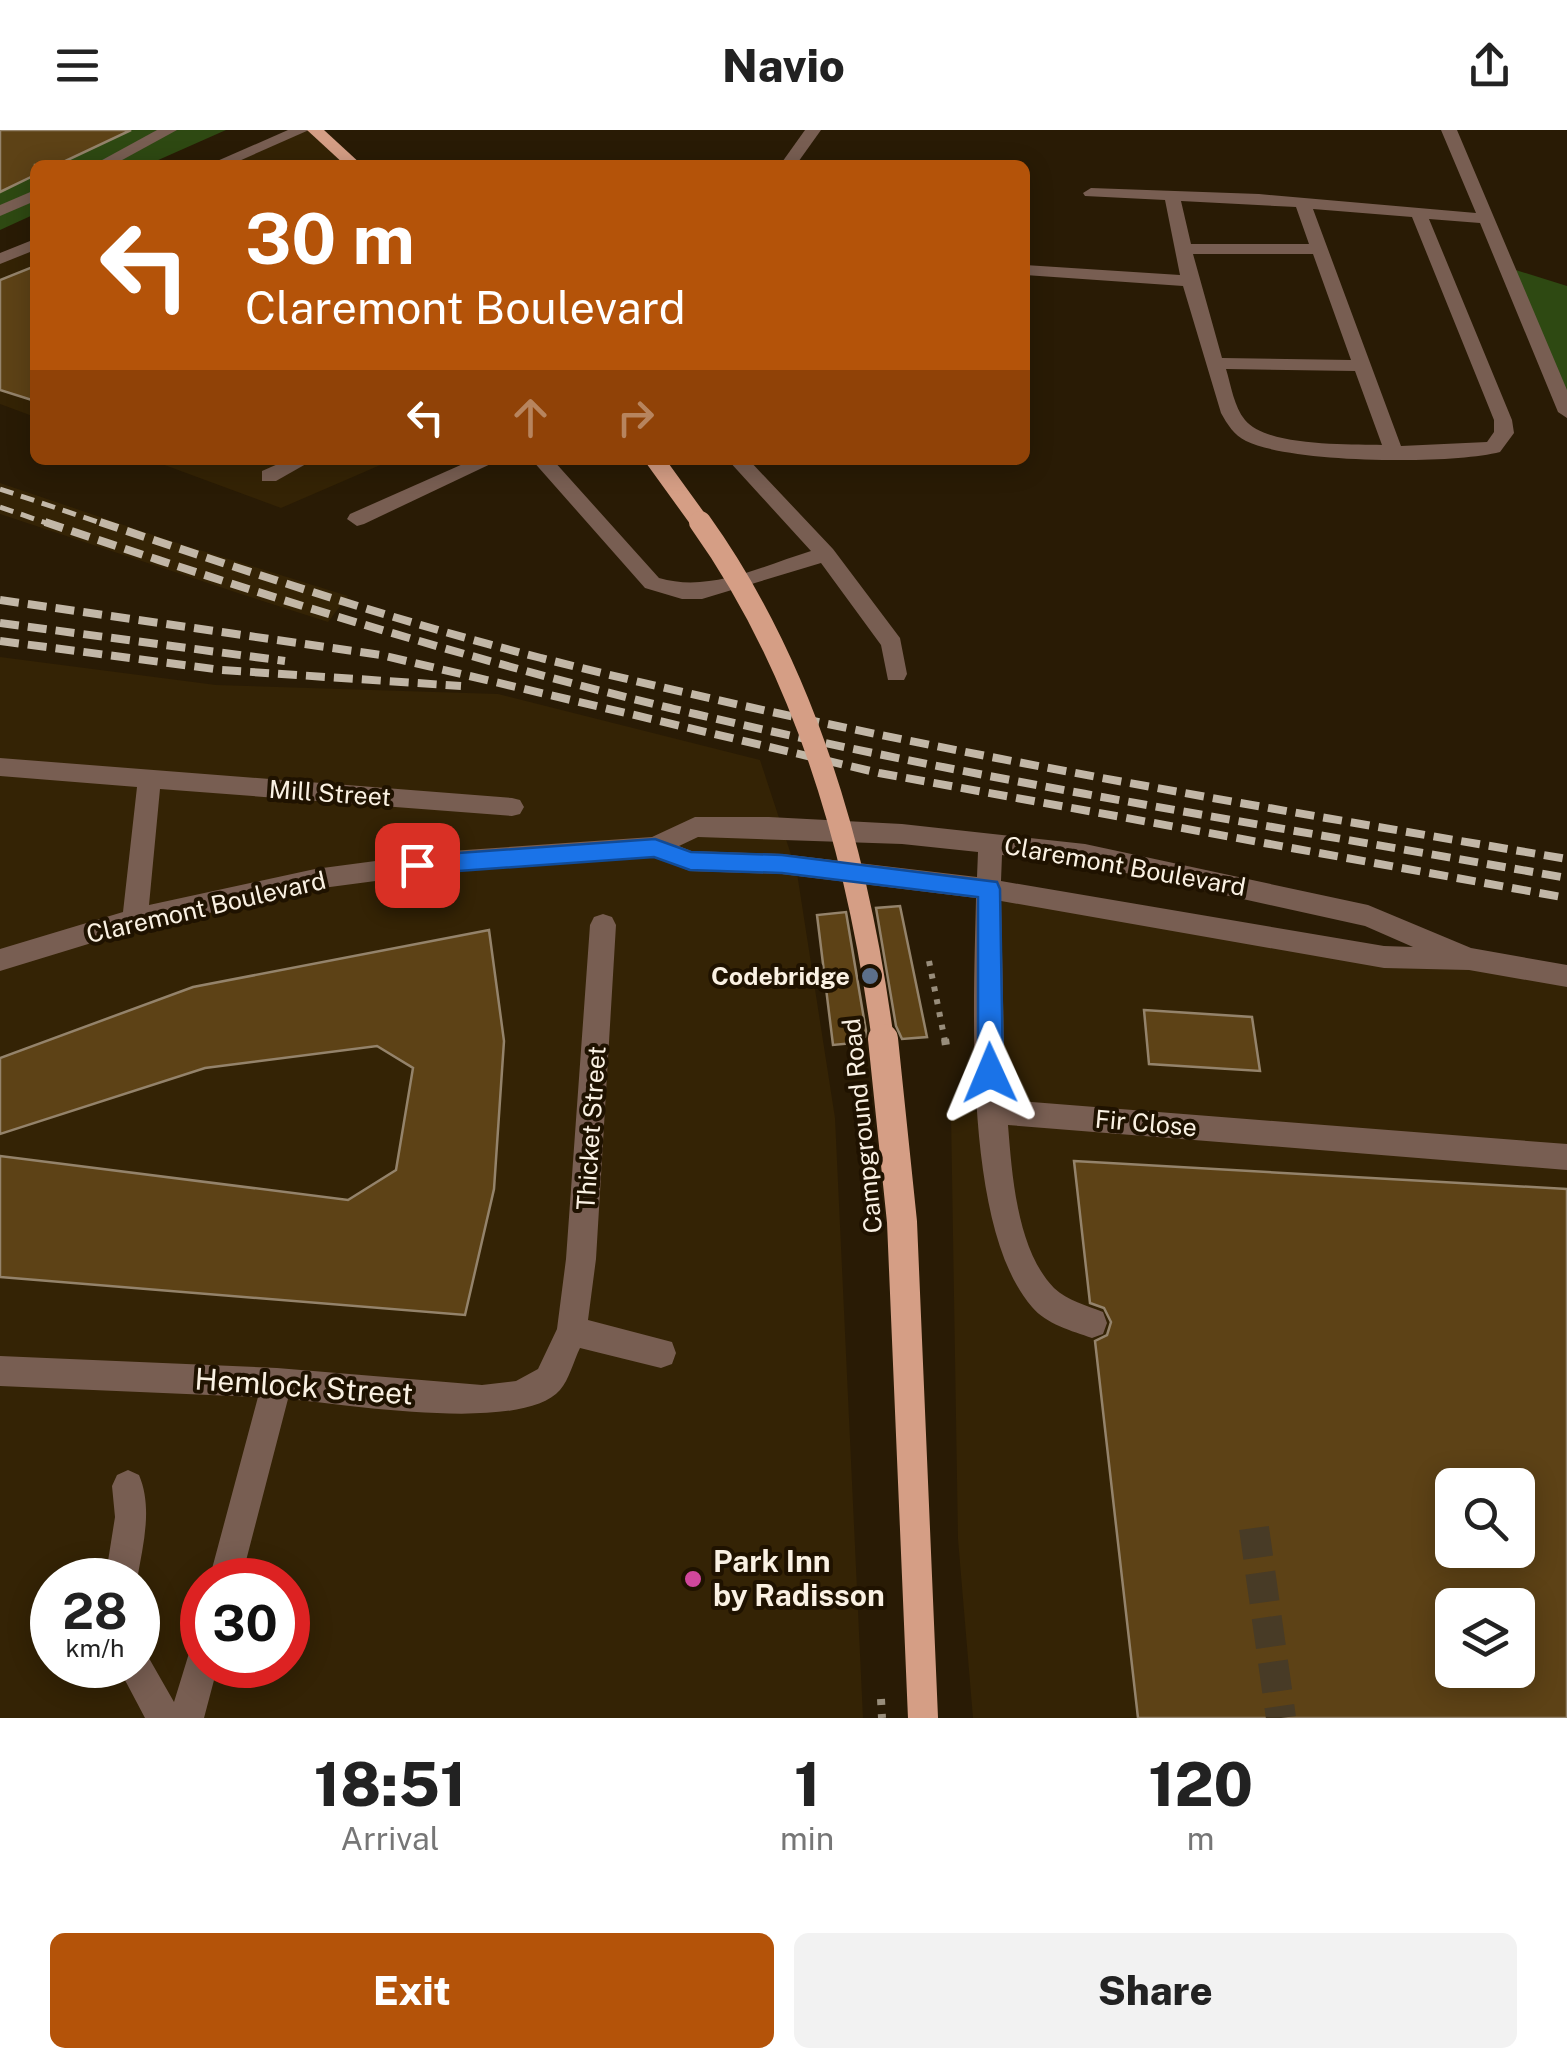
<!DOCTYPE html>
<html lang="en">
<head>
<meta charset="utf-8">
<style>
	:root { --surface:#fff; --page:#f2f2f2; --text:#222; --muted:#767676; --accent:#b45309 }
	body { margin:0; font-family:"Public Sans",sans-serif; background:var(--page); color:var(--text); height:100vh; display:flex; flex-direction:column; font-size:38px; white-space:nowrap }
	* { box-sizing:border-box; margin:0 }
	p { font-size:32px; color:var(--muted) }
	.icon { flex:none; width:55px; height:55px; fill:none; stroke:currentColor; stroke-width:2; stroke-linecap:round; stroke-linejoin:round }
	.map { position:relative; height:1588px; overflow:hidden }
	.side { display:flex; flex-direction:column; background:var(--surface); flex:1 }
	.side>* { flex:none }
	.top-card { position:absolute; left:30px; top:30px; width:1000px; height:305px; border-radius:15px; box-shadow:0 5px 25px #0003; background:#b45309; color:#fff; overflow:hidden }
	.fabs { position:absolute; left:1435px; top:1338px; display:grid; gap:20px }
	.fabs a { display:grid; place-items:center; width:100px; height:100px; border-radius:15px; background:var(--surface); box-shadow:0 5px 25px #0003; font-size:50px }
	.speed { position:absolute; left:30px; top:1428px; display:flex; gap:20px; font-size:50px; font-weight:700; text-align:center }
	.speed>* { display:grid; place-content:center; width:130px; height:130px; border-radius:50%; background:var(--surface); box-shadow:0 5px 25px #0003; line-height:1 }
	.speed small { font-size:25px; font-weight:400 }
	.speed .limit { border:15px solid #d22; background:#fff; color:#111 }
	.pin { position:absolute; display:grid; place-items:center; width:85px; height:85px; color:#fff; margin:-42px; border-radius:20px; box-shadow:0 5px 15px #0006 }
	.me { position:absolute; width:110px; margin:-55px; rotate:359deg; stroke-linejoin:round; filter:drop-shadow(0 0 8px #0008) }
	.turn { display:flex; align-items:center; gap:35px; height:210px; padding:0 50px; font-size:45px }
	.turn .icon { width:130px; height:130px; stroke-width:2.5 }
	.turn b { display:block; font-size:70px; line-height:85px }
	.lanes { display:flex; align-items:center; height:95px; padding:0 50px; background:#0003; justify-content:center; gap:50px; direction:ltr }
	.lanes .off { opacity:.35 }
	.eta { display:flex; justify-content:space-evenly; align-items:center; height:170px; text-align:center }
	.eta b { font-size:60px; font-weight:800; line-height:70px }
	.primary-button { display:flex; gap:20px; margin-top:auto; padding:20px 50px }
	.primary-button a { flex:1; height:115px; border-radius:15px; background:var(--accent); color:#fff; font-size:40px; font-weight:800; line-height:115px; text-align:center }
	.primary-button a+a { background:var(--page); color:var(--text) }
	header { display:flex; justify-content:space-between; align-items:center; height:130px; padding:0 50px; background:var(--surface); font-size:45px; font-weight:800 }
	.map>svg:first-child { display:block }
	.built { fill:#342305; fill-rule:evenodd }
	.green { fill:#2e4912 }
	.building { fill:#5d4216; stroke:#94836b; stroke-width:2.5; fill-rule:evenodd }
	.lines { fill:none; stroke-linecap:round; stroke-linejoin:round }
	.minor-tunnel { stroke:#483b26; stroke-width:30; stroke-dasharray:30 15; stroke-linecap:butt }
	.path-far1 { stroke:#988d7b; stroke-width:6; stroke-dasharray:5 8; stroke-linecap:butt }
	.path { stroke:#988d7b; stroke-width:8; stroke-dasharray:6 9; stroke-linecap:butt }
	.minor { fill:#785e52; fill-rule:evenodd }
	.major { fill:#d59e85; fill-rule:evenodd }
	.rail-far1 { stroke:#c2b7a7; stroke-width:5; stroke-dasharray:14 8; stroke-linecap:butt }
	.rail { stroke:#c2b7a7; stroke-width:8; stroke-dasharray:19 9; stroke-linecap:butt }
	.path-bridge { stroke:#988d7b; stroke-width:8; stroke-dasharray:6 9; stroke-linecap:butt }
	.major-bridge-far2 { stroke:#d59e85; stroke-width:18 }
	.major-bridge-far1 { stroke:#d59e85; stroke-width:22 }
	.major-bridge { stroke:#d59e85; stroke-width:30 }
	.route { fill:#1a73e8; stroke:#114b97; stroke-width:2.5 }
	.service-dot { fill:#5c6f8a; stroke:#1f1200; stroke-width:4 }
	.hotel-dot { fill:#d1479c; stroke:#1f1200; stroke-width:4 }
	.labels { text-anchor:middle; stroke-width:8; stroke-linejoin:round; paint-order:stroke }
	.street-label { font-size:25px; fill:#faf1e3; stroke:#1f1200 }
	.poi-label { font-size:25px; font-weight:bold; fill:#faf1e3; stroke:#1f1200; text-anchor:end }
	.near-street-label { font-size:30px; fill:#faf1e3; stroke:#1f1200 }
	.near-poi-label { font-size:30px; font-weight:bold; fill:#faf1e3; stroke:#1f1200; text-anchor:start }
</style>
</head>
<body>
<header><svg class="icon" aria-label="menu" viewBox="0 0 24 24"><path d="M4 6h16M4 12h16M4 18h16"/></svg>Navio<svg class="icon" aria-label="share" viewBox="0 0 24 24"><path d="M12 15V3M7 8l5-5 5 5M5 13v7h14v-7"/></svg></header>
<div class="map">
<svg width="1567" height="1588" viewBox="0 0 1567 1588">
	<rect width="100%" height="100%" fill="#291b05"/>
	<g class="built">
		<path d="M301 0H315L354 35H216Z"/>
		<path d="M35 114V287L0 274V129Z"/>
		<path d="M151 330H392L281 378Z"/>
		<path d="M0 353 171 411 348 466 328 492 244 465 0 384Z"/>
		<path d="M0 527 216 555 498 564 760 630 797 743 835 988 863 1588H0ZM52 1450H138V1535H52ZM202 1450H288V1535H202Z"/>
		<path d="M989 759 1567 846V1588H973L958 1409 951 984 990 981ZM1452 1355H1518V1420H1452ZM1452 1475H1518V1540H1452Z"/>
	</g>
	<g class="green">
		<path d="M0 0H226L147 35H35V84L0 100Z"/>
		<path d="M1506 137 1567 156V282Z"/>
	</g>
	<g class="building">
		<path d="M0 0H131L57 35H35V45L0 62Z"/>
		<path d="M35 136V271L0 260V150Z"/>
		<path d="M900 776 927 907 902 909 896 896 876 778Z"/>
		<path d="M846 782 866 901 864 912 833 915 817 785Z"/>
		<path d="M489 800 504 911 494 1059 465 1185 0 1147V1026L348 1070 396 1040 413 938 377 916 205 938 0 1004V928L193 857Z"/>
		<path d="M1144 880 1252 887 1260 941 1149 934Z"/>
		<path d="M1074 1031 1567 1059V1588H1138L1095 1211 1107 1205 1111 1192 1104 1178 1090 1173ZM1452 1355H1518V1420H1452ZM1452 1475H1518V1540H1452Z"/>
	</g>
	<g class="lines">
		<path class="minor-tunnel" d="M1254 1398 1281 1588"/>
		<path class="path-far1" d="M929 831 945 911"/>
		<path class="path" d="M945 909 946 916"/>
		<g class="minor">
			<path d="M157 0H177L113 35H93Z"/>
			<path d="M288 0H309L230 35H208Z"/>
			<path d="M805 0H821L796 35H780Z"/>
			<path d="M1441 0H1457L1567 260V288L1558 282 1480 93 1429 89 1512 290 1514 303 1500 322C1451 335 1290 333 1246 311 1234 305 1227 294 1221 283L1183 156 1025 145V135L1180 145 1165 70 1085 66 1083 63 1091 58 1259 64 1476 83ZM1181 71 1296 77 1309 114H1191ZM1313 79 1412 87 1494 290V302L1487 312 1401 316ZM1193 124H1313L1351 230 1222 228ZM1226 239 1355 241 1382 315C1349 314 1267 317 1245 290 1234 277 1231 255 1226 239Z"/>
			<path d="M35 60V71L0 86V75Z"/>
			<path d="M35 109V120L0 134V123Z"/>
			<path d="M287 330H313L276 351H262V341Z"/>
			<path d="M472 330H499L364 394 357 396 347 389 350 384Z"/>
			<path d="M532 330H553L659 448C710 463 762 436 811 421L728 330H749L833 419 900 508 907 544 904 550H888L881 515 821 433 702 469H682L645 458Z"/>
			<path d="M0 628 512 668 520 670 524 677 520 684 512 686 160 659 149 775 315 739 451 721 652 707 695 687H769L902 694 1085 714 1368 775 1471 818 1567 835V857L1469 840 1384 838 1001 771 1005 970 1567 1014V1040L1008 995C1012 1045 1017 1120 1054 1158 1068 1171 1086 1175 1103 1182L1107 1193 1103 1204 1092 1208C1072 1201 1046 1194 1032 1177 962 1097 974 871 976 768L782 744 690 741 654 727 451 741 315 759 134 800 0 841V819L123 782 137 657 0 646ZM698 707 902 714 978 722 977 747 782 724 691 721 679 716ZM1002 725 1085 734 1365 796 1413 817 1384 816 1001 751Z"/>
			<path d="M603 784 612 787 616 795 596 1129 588 1190 672 1212 676 1223 672 1234 661 1238 580 1218C574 1230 569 1250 560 1260 522 1304 346 1274 288 1269L241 1450H209L258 1267 0 1256V1226L277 1238 482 1255 516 1251 538 1239 557 1199 566 1129 590 795 594 787Z"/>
			<path d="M128 1340 139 1345C153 1378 143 1415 137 1450H105L115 1387 112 1356 117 1345Z"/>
			<path d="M202 1515V1535H218L204 1588H145L117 1535H138V1519L146 1523 174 1572 190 1520Z"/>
		</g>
		<path class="major" d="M307 0H324L362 35H345Z"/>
		<g class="rail-far1">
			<path d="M0 359 107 395"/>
			<path d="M0 377 52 395"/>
		</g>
		<g class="rail">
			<path d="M45 392C251 462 459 527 670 578 966 649 1268 695 1567 748"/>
			<path d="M100 392C246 441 392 490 541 528 879 613 1224 671 1567 729"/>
			<path d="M0 470 381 525 879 643 1567 768"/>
			<path d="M0 493 285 531"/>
			<path d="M0 511 222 540 461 556"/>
		</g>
		<path class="path-bridge" d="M881 1569 882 1588"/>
		<path class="major-bridge-far2" d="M655 330 702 395"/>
		<path class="major-bridge-far1" d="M700 392C808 543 859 729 883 911"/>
		<path class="major-bridge" d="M883 909 902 1092 923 1588"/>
	</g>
	<path class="route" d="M655 709 691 722 782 725 997 752 1000 759 1003 943 999 951 990 954 982 951 978 943V767L782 743 690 740 654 727 417 744 406 735 417 726Z"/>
	<circle class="service-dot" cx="870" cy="846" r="10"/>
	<circle class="hotel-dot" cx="693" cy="1449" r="10"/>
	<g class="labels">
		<g class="street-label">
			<text transform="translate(330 663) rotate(4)" y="9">Mill Street</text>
			<text transform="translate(1125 736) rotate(10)" y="9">Claremont Boulevard</text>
			<text transform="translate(206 777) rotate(-13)" y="9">Claremont Boulevard</text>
			<text transform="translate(1146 993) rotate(5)" y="9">Fir Close</text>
			<text transform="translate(862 996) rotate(-96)" y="9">Campground Road</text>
			<text transform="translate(591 998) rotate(-86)" y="9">Thicket Street</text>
		</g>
		<g class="poi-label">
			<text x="850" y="855">Codebridge</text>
		</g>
		<g class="near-street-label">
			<text transform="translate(304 1257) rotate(4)" y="10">Hemlock Street</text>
		</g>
		<g class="near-poi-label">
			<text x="713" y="1442">Park Inn<tspan x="713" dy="34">by Radisson</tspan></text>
		</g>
	</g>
</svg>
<div class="fabs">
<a><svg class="icon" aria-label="search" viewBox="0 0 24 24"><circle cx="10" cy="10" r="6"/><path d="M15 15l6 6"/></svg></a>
<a><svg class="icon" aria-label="layers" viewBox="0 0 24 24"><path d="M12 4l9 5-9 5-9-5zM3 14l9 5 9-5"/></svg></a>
</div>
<div class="speed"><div>28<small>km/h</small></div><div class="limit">30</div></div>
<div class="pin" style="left:417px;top:735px;background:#d93025"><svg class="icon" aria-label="arrive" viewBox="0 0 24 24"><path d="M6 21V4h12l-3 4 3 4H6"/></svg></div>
<svg class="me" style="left:990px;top:943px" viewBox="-20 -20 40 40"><path d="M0-17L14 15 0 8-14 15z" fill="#1a73e8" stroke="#fff" stroke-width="4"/></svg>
<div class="top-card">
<div class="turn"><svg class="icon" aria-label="left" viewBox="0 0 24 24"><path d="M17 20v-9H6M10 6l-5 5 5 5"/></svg><div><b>30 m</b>Claremont Boulevard</div></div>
<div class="lanes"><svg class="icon" aria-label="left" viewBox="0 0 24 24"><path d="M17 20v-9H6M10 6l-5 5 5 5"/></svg><svg class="icon off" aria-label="ahead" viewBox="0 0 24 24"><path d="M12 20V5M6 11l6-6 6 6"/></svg><svg class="icon off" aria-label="right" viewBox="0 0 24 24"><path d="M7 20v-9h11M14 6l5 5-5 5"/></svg></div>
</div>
</div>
<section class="side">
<div class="eta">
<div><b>18:51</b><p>Arrival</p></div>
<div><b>1</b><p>min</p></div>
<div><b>120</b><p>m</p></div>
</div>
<div class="primary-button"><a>Exit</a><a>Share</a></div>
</section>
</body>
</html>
